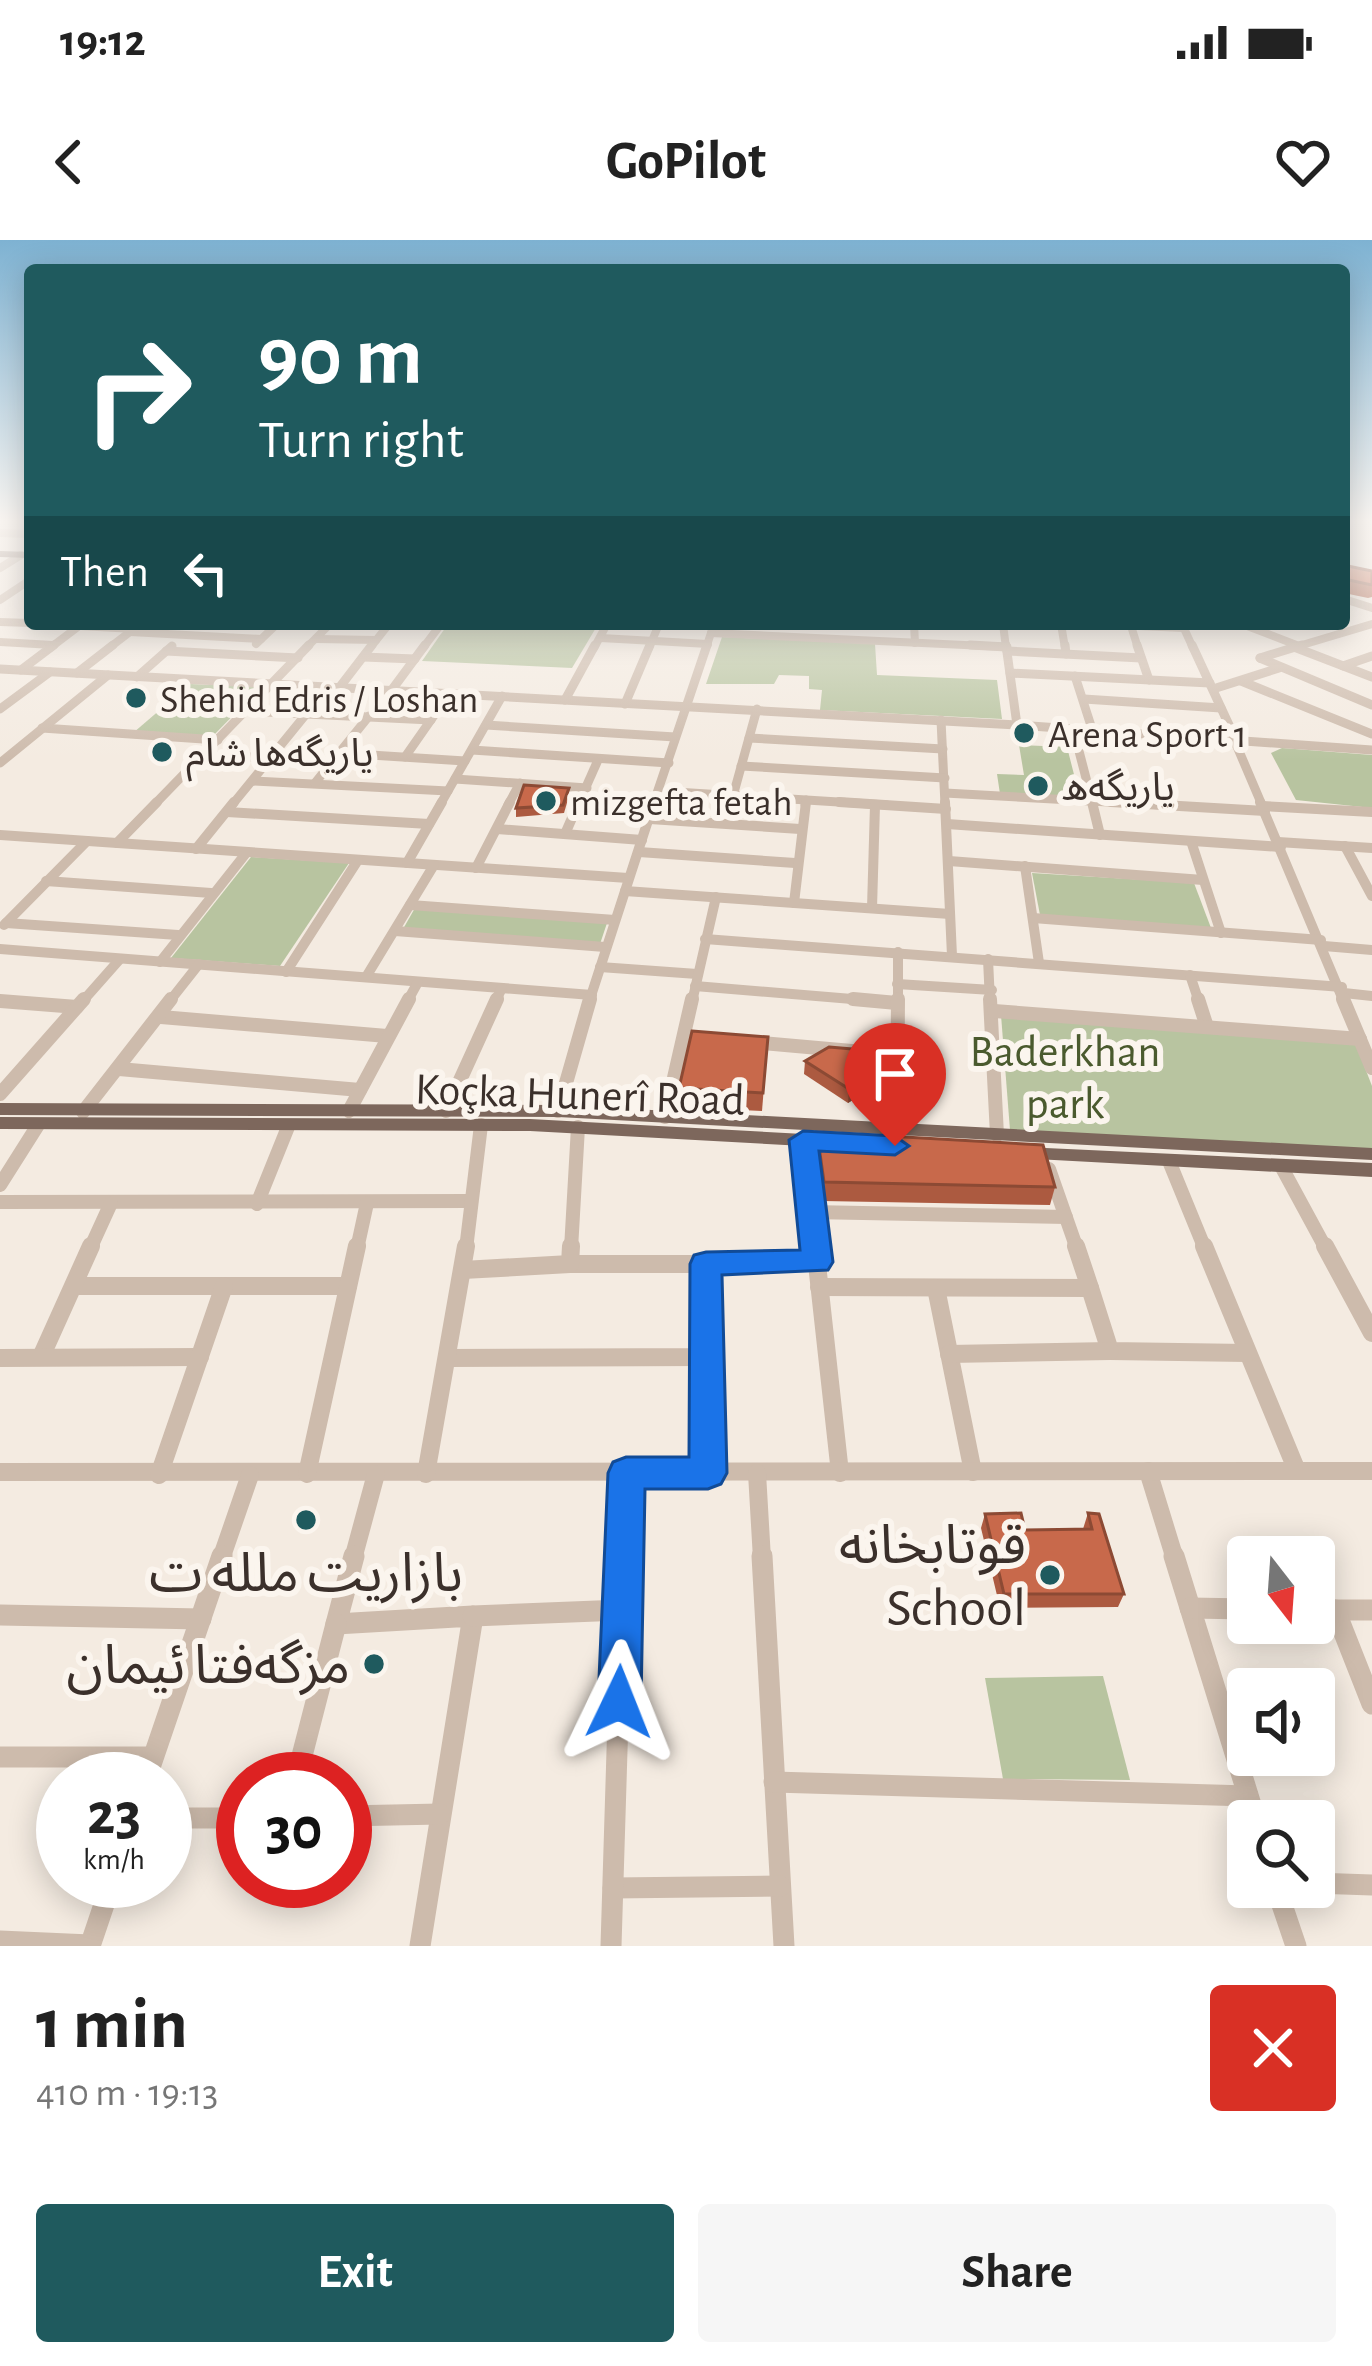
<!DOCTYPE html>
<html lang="en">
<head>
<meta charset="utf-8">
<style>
	:root { --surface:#fff; --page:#f6f6f6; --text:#222; --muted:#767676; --accent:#1f5a5e }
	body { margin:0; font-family:"Alegreya Sans","Noto Sans Arabic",sans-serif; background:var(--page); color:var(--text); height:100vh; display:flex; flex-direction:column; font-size:45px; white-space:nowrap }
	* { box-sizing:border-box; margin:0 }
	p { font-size:39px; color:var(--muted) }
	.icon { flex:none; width:66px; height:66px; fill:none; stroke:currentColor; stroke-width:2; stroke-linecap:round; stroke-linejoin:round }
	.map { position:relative; height:1706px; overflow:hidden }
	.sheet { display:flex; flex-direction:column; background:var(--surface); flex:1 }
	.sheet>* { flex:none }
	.guide { position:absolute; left:24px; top:24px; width:1326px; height:366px; border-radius:12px; box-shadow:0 6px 30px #0003; background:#1f5a5e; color:#fff; overflow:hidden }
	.needle { width:78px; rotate:163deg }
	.buttons { position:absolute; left:1227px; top:1296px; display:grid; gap:24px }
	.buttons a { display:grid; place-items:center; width:108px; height:108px; border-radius:12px; background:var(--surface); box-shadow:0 6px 30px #0003; font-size:60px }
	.speed { position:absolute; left:36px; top:1512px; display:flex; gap:24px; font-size:60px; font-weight:700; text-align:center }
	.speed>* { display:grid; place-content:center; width:156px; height:156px; border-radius:50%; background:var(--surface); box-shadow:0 6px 30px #0003; line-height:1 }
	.speed small { font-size:30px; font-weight:400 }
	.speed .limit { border:18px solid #d22; background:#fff; color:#111 }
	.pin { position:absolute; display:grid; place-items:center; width:102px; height:102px; color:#fff; margin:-123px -51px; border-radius:50% 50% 50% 0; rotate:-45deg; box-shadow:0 0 12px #0007 }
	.pin .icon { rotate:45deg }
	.me { position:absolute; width:132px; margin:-66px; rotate:2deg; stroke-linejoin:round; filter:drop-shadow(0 0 9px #0008) }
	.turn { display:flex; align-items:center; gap:42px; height:252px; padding:0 36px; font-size:54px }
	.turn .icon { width:156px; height:156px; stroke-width:2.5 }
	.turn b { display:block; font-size:84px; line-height:102px }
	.then { display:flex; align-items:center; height:114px; padding:0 36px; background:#0003; gap:24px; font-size:45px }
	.round { display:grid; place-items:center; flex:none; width:126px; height:126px; border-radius:12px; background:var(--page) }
	.summary { display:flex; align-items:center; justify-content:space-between; height:204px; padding:0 36px }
	h1 { font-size:72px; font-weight:700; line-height:90px }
	.cta { display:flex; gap:24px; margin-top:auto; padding:24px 36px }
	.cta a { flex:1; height:138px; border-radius:12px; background:var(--accent); color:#fff; font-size:48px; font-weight:700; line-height:138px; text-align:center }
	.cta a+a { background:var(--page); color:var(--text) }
	.status { display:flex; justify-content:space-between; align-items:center; height:84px; padding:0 60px; background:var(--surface); direction:ltr }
	.status svg { height:33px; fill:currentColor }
	header { display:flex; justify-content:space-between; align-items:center; height:156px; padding:0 36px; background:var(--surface); font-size:54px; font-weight:700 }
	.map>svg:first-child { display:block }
	.green { fill:#b8c4a0 }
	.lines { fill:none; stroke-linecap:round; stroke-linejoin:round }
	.minor-far5 { stroke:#cdbbac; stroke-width:8 }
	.minor-far4 { stroke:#cdbbac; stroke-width:9 }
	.minor-far3 { stroke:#cdbbac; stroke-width:10 }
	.minor-far2 { stroke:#cdbbac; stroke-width:14 }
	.minor-far1 { stroke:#cdbbac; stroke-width:18 }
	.minor { stroke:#cdbbac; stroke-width:21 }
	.major { fill:#7d675c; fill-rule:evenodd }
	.wall { fill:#ac5a40 }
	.shaded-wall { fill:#8c4a34 }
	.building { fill:#c8694b; stroke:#8c4a34; stroke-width:3 }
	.route { fill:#1a73e8; stroke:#114b97; stroke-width:3 }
	.poi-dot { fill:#1f5a5e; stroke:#fbf5ee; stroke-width:4.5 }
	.labels { text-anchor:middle; stroke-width:12; stroke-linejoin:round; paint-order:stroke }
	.far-poi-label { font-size:39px; fill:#3b302b; stroke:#fbf5ee; text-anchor:start }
	.park-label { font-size:45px; fill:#4a5a2e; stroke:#fbf5ee }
	.street-label { font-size:45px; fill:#3b302b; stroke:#fbf5ee }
	.near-poi-label { font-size:54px; fill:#3b302b; stroke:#fbf5ee; text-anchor:end }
</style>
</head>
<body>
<div class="status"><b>19:12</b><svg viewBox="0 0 49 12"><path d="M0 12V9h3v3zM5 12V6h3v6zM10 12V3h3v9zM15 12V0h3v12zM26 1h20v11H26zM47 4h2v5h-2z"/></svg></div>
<header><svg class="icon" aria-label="back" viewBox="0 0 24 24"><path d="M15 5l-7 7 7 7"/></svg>GoPilot<svg class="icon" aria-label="heart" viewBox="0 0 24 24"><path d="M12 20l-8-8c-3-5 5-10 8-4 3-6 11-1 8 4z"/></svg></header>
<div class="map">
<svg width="1372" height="1706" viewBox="0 0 1372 1706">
	<rect width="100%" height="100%" fill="#f4ebe1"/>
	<g class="green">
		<path d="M448 384 597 386 572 428 422 421Z"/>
		<path d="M722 397 875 404 877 435 997 440 1002 479 820 470 822 450 809 449V436L779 435 774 444H706Z"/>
		<path d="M190 444 261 447 212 497 133 493Z"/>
		<path d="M1019 505 1067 507 1080 558 1000 554 997 534 1024 535Z"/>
		<path d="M1282 508 1372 515V568L1296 560 1271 513Z"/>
		<path d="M251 617 349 623 280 726 171 718Z"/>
		<path d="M1032 633 1194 643 1211 688 1040 675Z"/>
		<path d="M415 668 607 683 600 704 403 689Z"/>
		<path d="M1001 775 1355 802 1372 846V909L1010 890Z"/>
		<path d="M1103 1436 1130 1540 1003 1539 985 1438Z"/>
	</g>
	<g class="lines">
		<g class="minor-far5">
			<path d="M0 293 30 294"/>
			<path d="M0 328 21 315"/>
			<path d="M1344 359 1372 368"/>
			<path d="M0 360 30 340"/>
			<path d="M0 382 30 383"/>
			<path d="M44 384 134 389"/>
			<path d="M914 384 915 403"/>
			<path d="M1003 384 1006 408"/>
			<path d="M1061 384 1065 408"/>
			<path d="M1092 384 1184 388"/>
			<path d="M1182 384 1193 408"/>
			<path d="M1242 384 1299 406"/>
			<path d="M1131 386 1138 408"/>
			<path d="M130 392 261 399"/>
			<path d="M711 393 1007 407"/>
			<path d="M601 398 708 404"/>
			<path d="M317 399 376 400"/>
			<path d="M0 402 53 405"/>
			<path d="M256 404 277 384"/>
			<path d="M50 408 79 386"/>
			<path d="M109 408 135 388"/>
			<path d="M306 408 330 384"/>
			<path d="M370 408 389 384"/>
			<path d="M423 408 441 384"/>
			<path d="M594 408 607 384"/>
			<path d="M649 408 659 384"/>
			<path d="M706 408 714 384"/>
			<path d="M1292 408 1372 384"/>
		</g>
		<g class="minor-far4">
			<path d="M970 405 1007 407"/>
			<path d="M1006 405 1017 485"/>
			<path d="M1065 405 1066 414"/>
			<path d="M1137 405 1149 440"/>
			<path d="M1192 405 1235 498"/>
			<path d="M1294 407 1372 437"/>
			<path d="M166 411 298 418"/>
			<path d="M1007 411 1141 418"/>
			<path d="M363 417 415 419"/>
			<path d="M1260 418 1372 465"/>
			<path d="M1260 418 1302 405"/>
			<path d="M1343 426 1372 416"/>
			<path d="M0 429 1017 485 1372 510"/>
			<path d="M21 430 54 405"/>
			<path d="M77 433 113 405"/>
			<path d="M1010 433 1210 443"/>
			<path d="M1075 436 1092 489"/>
			<path d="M137 437 172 406"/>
			<path d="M1241 441 1372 494"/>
			<path d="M339 448 372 405"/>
			<path d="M1213 449 1279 428"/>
			<path d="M391 451 425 405"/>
			<path d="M1084 459 1221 468"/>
			<path d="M565 460 595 405"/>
			<path d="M625 464 650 405"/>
			<path d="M0 469 50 432"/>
			<path d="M246 471 431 480"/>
			<path d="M941 480 945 565"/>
			<path d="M486 485 675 497"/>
			<path d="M42 488 218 500"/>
			<path d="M1073 488 1093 565"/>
			<path d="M1233 497 1262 565"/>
			<path d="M749 498 943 509"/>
			<path d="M472 510 669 523"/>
			<path d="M339 513 465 521"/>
			<path d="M204 515 271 518"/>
			<path d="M405 517 449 454"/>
			<path d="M0 523 108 435"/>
			<path d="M741 526 945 538"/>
			<path d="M455 539 587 548"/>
			<path d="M252 541 448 551"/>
			<path d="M315 543 369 476"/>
			<path d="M659 551 887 565"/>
			<path d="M945 553 1164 565"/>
			<path d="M733 556 757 469"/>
			<path d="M154 565 309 405"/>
			<path d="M232 565 307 473"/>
			<path d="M440 565 502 456"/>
			<path d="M508 565 520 543"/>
			<path d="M578 565 598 520"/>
			<path d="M653 565 707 405"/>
			<path d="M805 565 806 560"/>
		</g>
		<g class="minor-far3">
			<path d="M839 562 946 569"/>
			<path d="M945 562 952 716"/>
			<path d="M1092 562 1100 595"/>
			<path d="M1111 562 1265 571"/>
			<path d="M1260 562 1344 762"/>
			<path d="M1262 566 1372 572"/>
			<path d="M227 572 429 584"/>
			<path d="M650 579 800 589"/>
			<path d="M947 584 1281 607"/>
			<path d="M497 589 642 600"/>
			<path d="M565 594 579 562"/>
			<path d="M0 595 628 638"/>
			<path d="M1191 601 1221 693"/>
			<path d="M1278 602 1372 608"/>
			<path d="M117 603 157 562"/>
			<path d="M1345 606 1372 656"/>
			<path d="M196 609 234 562"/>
			<path d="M639 612 795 623"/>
			<path d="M949 621 1203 640"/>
			<path d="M407 623 442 562"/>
			<path d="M1025 626 1039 723"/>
			<path d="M476 628 510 562"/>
			<path d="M46 641 211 653"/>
			<path d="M625 651 950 674"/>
			<path d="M794 663 806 562"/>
			<path d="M410 665 615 680"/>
			<path d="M872 668 875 565"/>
			<path d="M1033 678 1321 700"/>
			<path d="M6 683 178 695"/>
			<path d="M4 685 87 601"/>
			<path d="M395 691 605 707"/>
			<path d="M705 699 1342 747"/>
			<path d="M1324 706 1372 710"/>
			<path d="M0 709 592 755"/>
			<path d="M988 719 990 762"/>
			<path d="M160 722 247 612"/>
			<path d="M600 727 697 734"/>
			<path d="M286 732 358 620"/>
			<path d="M1190 735 1199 762"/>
			<path d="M366 737 434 625"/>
			<path d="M897 744 992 750"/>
			<path d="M695 746 888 762"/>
			<path d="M1344 753 1372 756"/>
			<path d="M0 761 16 762"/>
			<path d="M82 762 120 719"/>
			<path d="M169 762 199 724"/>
			<path d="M407 762 418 742"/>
			<path d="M495 762 502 748"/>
			<path d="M589 762 654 562"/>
			<path d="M692 762 716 657"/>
			<path d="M898 762V712"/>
		</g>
		<g class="minor-far2">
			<path d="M853 759 897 763"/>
			<path d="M990 759 997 895"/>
			<path d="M1198 759 1207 787"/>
			<path d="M1343 759 1372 828"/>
			<path d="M0 761 77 767"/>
			<path d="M994 771 1360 799"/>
			<path d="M161 777 387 796"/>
			<path d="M750 802 897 815"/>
			<path d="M119 829 360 850"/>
			<path d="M0 854 84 759"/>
			<path d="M349 871 409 759"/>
			<path d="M446 871 497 759"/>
			<path d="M558 871 590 759"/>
			<path d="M83 872 171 759"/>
			<path d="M665 877 692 759"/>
			<path d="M897 890 898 759"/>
			<path d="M803 900 815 1009"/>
			<path d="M1169 921 1205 1009"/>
			<path d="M1281 926 1326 1009"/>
			<path d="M1049 929 1077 1009"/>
			<path d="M0 945 38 885"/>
			<path d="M0 962 469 961"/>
			<path d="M257 964 288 887"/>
			<path d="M811 972 1066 977"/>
			<path d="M90 1009 111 963"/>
			<path d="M357 1009 367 963"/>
			<path d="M466 1009 481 885"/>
			<path d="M571 1009 578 887"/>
		</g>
		<g class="minor-far1">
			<path d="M815 1006 840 1233"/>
			<path d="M1076 1006 1090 1048"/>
			<path d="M1204 1006 1297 1231"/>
			<path d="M1325 1006 1372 1093"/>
			<path d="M570 1024H706"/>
			<path d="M463 1030 570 1024 571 1006"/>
			<path d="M75 1046H348"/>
			<path d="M819 1047 1090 1048 1110 1111 1247 1113"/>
			<path d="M936 1048 973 1232"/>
			<path d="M949 1114 1110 1111"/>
			<path d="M41 1117 91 1006"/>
			<path d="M704 1117 708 1233"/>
			<path d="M0 1118 200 1117"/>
			<path d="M447 1118 704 1117 706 1024 817 1021"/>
			<path d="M1148 1231 1175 1319"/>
			<path d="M0 1232 1372 1231"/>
			<path d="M757 1233 762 1319"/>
			<path d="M307 1234 357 1006"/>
			<path d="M426 1234 466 1006"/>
			<path d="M159 1235 224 1046"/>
			<path d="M221 1319 250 1235"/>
			<path d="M353 1319 376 1234"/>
			<path d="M623 1319 626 1233"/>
		</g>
		<g class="minor">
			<path d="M354 1316 336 1384 473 1376 420 1706"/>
			<path d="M762 1316 784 1706"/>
			<path d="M1174 1316 1256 1581"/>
			<path d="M1190 1368 1248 1369"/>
			<path d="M1314 1370H1372"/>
			<path d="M1335 1370 1372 1464"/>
			<path d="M0 1375 201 1379"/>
			<path d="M473 1376 622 1370"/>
			<path d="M0 1517H153"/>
			<path d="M146 1539 222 1316"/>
			<path d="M296 1539 336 1384"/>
			<path d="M774 1542 1248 1556"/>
			<path d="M345 1576 440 1574"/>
			<path d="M165 1578H243"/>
			<path d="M1314 1643 1372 1645"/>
			<path d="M1276 1647 1296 1706"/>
			<path d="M613 1648 780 1646"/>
			<path d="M0 1701 90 1705"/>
			<path d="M90 1706 112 1641"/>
			<path d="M611 1706 623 1316"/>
		</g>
		<g class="major">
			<path d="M0 311 30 312V318L0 317Z"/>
			<path d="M0 863 558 865 1372 908V920L558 877 0 875Z"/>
			<path d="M0 877 530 879 841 896 850 902 841 908 530 891 0 889Z"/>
			<path d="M1024 907 1372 923V937L1017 918 1014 913 1017 908Z"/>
		</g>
	</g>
	<g class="wall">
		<path d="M1344 327 1372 331V357L1368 358 1344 353Z"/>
		<path d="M738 384H770L741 386Z"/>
		<path d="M569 548V556L564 573 516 577V568Z"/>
		<path d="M768 797 762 871 679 867V848Z"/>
		<path d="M805 821 888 826 886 839 848 863 804 834Z"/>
		<path d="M817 892 1055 947 1050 965 823 961 816 911Z"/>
		<path d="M1088 1273 1124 1354 1118 1367 1000 1368 981 1288 985 1274 1025 1290 1083 1289Z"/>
	</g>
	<path class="shaded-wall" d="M888 826 886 839 848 863 849 849Z"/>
	<g class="building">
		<path d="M1348 326 1372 331V345L1344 339V327Z"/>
		<path d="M524 545 569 548 563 565 516 568Z"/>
		<path d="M692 791 768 797 763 853 679 848Z"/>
		<path d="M829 807 864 810 888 826 849 849 805 821Z"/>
		<path d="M817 892 1043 905 1055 947 824 942Z"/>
		<path d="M1021 1273 1025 1290 1092 1289 1088 1273 1099 1274 1124 1354H1004L985 1274Z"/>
	</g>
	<linearGradient id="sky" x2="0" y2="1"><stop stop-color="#7eb2d2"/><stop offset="0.54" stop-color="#faf6f2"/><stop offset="1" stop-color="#faf6f2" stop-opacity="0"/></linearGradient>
	<rect width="1372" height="520" fill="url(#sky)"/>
	<path class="route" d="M803 891 895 896 909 906 895 915 819 911 833 1022 828 1030 722 1035 727 1233 721 1244 708 1249H645L641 1462 634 1478 619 1484 604 1478 598 1462 608 1233 613 1222 626 1217H689L690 1024 694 1015 706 1012 800 1010 789 900Z"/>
	<g class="poi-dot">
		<circle cx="136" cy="458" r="12"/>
		<circle cx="1024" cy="493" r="12"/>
		<circle cx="162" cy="512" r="12"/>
		<circle cx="1038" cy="546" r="12"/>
		<circle cx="546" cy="561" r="12"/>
		<circle cx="306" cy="1280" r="12"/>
		<circle cx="1050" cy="1335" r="12"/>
		<circle cx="374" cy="1424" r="12"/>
	</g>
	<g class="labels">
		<g class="far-poi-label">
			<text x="160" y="472">Shehid Edris / Loshan</text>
			<text x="1048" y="507">Arena Sport 1</text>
			<text x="186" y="526">ياريگه‌ها شام</text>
			<text x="1062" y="560">یاریگه‌ه</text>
			<text x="570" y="575">mizgefta fetah</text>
		</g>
		<g class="park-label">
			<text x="1065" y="826">Baderkhan<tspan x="1065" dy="52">park</tspan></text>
		</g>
		<g class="street-label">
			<text transform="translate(580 853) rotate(2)" y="16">Koçka Hunerî Road</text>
		</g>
		<g class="near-poi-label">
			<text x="1026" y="1323">قوتابخانه‌<tspan x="1026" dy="62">School</tspan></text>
			<text x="306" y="1351" text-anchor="middle">بازاريت ملله ت</text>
			<text x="350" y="1443">مزگەفتا ئيمان</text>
		</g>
	</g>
</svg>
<div class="buttons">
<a><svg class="needle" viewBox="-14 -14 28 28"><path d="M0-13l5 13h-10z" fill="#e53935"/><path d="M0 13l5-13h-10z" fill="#767676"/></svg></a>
<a><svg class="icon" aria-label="sound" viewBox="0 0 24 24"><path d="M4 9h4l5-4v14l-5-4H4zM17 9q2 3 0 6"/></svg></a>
<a><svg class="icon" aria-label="search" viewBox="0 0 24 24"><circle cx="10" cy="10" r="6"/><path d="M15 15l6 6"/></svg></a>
</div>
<div class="speed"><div>23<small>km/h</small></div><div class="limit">30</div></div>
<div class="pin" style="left:895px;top:906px;background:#d93025"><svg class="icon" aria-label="arrive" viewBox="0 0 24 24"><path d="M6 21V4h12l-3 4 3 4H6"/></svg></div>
<svg class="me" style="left:619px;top:1462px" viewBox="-20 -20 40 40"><path d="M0-17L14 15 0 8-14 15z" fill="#1a73e8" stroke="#fff" stroke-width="4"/></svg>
<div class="guide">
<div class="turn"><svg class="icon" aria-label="right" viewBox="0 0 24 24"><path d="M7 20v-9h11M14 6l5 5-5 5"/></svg><div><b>90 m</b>Turn right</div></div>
<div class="then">Then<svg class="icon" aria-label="left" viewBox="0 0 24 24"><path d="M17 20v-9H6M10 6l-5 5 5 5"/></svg></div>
</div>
</div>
<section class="sheet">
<div class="summary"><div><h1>1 min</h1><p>410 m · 19:13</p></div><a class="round" style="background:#d93025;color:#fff"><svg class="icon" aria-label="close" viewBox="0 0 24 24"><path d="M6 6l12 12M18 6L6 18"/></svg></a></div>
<div class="cta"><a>Exit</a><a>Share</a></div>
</section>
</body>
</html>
